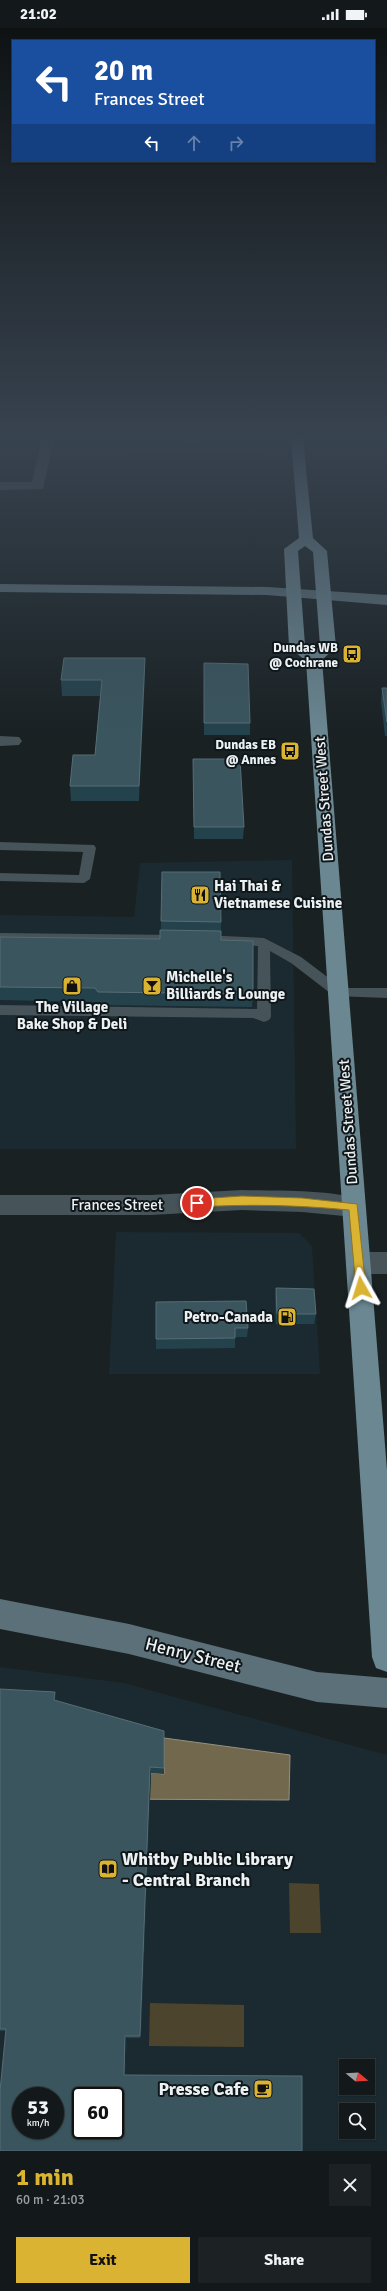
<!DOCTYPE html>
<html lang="en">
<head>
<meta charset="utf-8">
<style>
	:root { --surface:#13191a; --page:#1c2223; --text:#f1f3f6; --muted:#9da0a2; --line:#323839; --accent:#dab333 }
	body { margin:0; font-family:Signika,sans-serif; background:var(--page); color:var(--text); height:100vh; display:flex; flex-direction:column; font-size:15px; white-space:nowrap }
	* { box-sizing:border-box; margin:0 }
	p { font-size:13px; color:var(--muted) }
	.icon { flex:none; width:22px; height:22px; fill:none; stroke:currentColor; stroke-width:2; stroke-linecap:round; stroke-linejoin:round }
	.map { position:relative; height:2123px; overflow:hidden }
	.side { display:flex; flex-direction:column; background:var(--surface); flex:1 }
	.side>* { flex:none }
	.guide { position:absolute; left:12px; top:12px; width:363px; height:122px; border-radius:0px; box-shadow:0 1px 3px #0004,0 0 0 1px var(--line); background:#1a4fa0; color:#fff; overflow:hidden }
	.needle { width:26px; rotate:108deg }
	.controls { position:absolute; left:339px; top:2031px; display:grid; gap:8px }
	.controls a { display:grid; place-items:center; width:36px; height:36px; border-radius:0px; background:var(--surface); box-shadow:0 1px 3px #0004,0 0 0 1px var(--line); font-size:20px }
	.speed { position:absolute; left:12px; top:2059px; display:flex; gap:8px; font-size:20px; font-weight:700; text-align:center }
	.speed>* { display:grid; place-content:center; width:52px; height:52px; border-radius:50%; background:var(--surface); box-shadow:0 1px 3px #0004,0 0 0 1px var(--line); line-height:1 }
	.speed small { font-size:10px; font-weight:400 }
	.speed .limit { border:2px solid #111; border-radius:6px; background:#fff; color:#111 }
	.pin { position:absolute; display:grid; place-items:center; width:34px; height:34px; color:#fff; margin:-17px; border:2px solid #fff; border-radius:50%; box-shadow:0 1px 4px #0007 }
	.me { position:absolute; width:44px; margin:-22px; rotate:354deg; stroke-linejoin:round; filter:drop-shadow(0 0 3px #0008) }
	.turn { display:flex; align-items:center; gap:14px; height:84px; padding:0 16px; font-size:18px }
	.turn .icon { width:52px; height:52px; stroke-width:2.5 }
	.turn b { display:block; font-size:28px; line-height:34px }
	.lanes { display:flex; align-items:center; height:38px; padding:0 16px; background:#0003; justify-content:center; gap:20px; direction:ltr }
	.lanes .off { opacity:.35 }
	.round { display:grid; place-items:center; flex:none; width:42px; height:42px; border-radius:0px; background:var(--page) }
	.summary { display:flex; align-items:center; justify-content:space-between; height:68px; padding:0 16px }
	h1 { font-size:24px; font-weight:700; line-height:30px; color:var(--accent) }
	.cta { display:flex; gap:8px; margin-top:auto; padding:8px 16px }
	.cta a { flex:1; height:46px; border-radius:0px; background:var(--accent); color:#111; font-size:16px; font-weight:700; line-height:46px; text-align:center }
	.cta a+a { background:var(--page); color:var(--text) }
	.status { display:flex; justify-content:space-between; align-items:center; height:28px; padding:0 20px; background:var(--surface); direction:ltr }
	.status svg { height:11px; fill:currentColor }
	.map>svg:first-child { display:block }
	.built { fill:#1b2a30; fill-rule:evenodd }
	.green { fill:#4c442c }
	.water { fill:#72684d; stroke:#97917f }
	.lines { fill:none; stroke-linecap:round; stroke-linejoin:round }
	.lane { fill:#465358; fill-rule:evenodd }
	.street { fill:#465358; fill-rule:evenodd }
	.secondary { fill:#5b7078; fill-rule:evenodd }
	.primary { fill:#6b8791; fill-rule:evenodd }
	.wall { fill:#24424c }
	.shaded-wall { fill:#172d34 }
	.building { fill:#3a555e; stroke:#566d75; fill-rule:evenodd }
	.route { fill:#dab333; stroke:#8e7421 }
	.labels { text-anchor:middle; stroke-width:4; stroke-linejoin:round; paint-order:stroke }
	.far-poi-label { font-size:13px; font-weight:bold; fill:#ecf1f3; stroke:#10171a; text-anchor:end }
	.street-label { font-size:15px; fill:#ecf1f3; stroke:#10171a }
	.poi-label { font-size:15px; font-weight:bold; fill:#ecf1f3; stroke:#10171a; text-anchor:start }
	.near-street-label { font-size:18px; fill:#ecf1f3; stroke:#10171a }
	.near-poi-label { font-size:18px; font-weight:bold; fill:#ecf1f3; stroke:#10171a; text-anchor:start }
</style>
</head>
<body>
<div class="status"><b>21:02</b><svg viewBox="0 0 49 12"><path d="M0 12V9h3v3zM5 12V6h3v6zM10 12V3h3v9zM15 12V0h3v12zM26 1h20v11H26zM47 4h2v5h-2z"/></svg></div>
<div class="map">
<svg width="387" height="2123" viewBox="0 0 387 2123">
	<rect width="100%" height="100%" fill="#192123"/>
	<g class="built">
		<path d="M134 410H264V422L133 421Z"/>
		<path d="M292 832 296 1121H0V887L134 889 140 835Z"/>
		<path d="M116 1204 299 1205 312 1218 320 1346H109Z"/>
		<path d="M0 1639 124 1655 387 1727V2123H0ZM346 2038H368V2060H346ZM21 2068H55V2102H21ZM81 2068H115V2102H81ZM346 2082H368V2104H346Z"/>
	</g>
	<g class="green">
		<path d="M289 1855 319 1856 321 1905H290Z"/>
		<path d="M150 1975 244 1977V2019L149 2018Z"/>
	</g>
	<path class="water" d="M164 1710 290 1727 289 1772 104 1771 106 1741 164 1746Z"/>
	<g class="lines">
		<g class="lane">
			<path d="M0 814 94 817 96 820 90 851 84 855 0 853V845L79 847 83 824 0 822Z"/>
			<path d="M0 905 178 907 184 911 178 915 0 913Z"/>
			<path d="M202 907 264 910 301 929 342 960H387V970L334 968 291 935 270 923 271 989 269 992 264 994 253 990 0 987V977L257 981 258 918 198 914 196 911 198 908Z"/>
		</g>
		<g class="street">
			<path d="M42 410H54L43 461 0 462V454H32Z"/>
			<path d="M0 708 19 709 22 713 19 717 0 718Z"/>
			<path d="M242 1162C276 1163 331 1161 362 1172L366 1179 362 1186 354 1189 302 1184 242 1182 151 1187H0V1167H151Z"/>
			<path d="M358 1224H387V1246H358L349 1242 346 1235 349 1228Z"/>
		</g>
		<g class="secondary">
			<path d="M0 556 267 559 387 567V577L267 567 0 564Z"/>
			<path d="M0 1571 129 1596 317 1644 387 1650V1680L317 1674 129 1626 0 1601Z"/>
		</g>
		<path class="primary" d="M291 410H303L313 510 327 523 336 619 322 632 387 1442V1644L376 1640 372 1629 306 633 289 619 284 521 299 510ZM305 518 313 524 320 618 313 623 305 617 298 523Z"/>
	</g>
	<g class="wall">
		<rect x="184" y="410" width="19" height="3"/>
		<path d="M204 635 250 695V707H204Z"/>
		<path d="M145 646 139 773H71L70 758 95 727 100 668H62L61 652Z"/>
		<path d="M382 660H387V708H385L381 674Z"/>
		<path d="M193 731 244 799 243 811H194Z"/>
		<path d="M161 893 221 894V912L253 966 252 979 99 977 96 974 0 972V909L160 911 161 902Z"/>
		<path d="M276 1260 316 1286 314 1296H276L275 1270Z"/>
		<path d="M156 1274 248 1300 247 1309H235V1320L156 1321Z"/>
		<path d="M0 1661 55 1664 58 1671V1673L164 1703V1746L151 1745 141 2010H127L125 2047 302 2123 6 2003H0Z"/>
	</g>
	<g class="shaded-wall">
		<path d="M145 630V646L139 773V758Z"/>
		<path d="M55 1664 58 1671 57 1679 54 1672Z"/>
		<path d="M150 1739 151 1745 141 2010 140 2008Z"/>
		<path d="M125 2008 127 2010 125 2048 124 2047Z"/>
	</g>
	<g class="building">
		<path d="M64 630H145L139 758H70L73 727H95L102 652H61Z"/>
		<path d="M204 635 248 636 250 695H204Z"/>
		<path d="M382 660H387V694Z"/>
		<path d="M193 731H240L244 799H194Z"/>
		<path d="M162 844H220L221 894 161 893Z"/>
		<path d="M160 902 221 903V912L253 913V966L98 964 95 960 0 959V909L160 911Z"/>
		<path d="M276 1260 314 1261 316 1286H277Z"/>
		<path d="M246 1273 248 1300H235V1310L156 1311V1274Z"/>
		<path d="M0 1661 55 1664 54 1672 164 1703V1740L150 1739 140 2008H125L124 2047 302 2048V2123H0V2063L6 2001H0ZM21 2068H55V2102H21ZM81 2068H115V2102H81Z"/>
	</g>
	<linearGradient id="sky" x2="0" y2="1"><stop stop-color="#0e1213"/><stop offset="0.58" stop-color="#384350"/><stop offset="1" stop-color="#384350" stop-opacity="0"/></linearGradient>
	<rect width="387" height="707" fill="url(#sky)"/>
	<path class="route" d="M242 1168 302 1170 357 1176 366 1260 364 1264 361 1265 356 1260 349 1182C298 1177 248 1176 197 1179L192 1175 197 1171Z"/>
	<defs>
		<symbol id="bus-square" viewBox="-11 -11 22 22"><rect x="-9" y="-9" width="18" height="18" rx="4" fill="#dab333" stroke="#10171a"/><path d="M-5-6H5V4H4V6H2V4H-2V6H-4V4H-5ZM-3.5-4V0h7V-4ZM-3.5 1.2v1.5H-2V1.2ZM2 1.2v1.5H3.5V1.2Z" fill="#111"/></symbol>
		<symbol id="restaurant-square" viewBox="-11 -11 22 22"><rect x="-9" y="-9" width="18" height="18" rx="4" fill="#dab333" stroke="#10171a"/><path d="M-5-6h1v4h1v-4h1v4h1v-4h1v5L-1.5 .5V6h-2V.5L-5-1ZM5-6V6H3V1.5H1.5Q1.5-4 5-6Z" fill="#111"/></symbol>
		<symbol id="shop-square" viewBox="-11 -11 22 22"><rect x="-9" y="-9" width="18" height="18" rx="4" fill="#dab333" stroke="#10171a"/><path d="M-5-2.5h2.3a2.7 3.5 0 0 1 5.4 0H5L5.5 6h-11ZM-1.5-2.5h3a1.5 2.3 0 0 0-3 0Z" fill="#111"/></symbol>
		<symbol id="bar-square" viewBox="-11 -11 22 22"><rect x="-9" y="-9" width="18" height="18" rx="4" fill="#dab333" stroke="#10171a"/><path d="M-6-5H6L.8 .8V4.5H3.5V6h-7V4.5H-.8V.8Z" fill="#111"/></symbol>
		<symbol id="fuel-square" viewBox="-11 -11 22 22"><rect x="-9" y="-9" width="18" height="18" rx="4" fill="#dab333" stroke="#10171a"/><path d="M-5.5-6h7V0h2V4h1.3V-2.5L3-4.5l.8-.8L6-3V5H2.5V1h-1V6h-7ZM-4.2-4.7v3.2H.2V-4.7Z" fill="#111"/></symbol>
		<symbol id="library-square" viewBox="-11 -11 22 22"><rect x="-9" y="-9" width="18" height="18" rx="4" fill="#dab333" stroke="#10171a"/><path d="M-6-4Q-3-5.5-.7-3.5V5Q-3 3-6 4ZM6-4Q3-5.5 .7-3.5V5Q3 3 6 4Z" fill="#111"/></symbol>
		<symbol id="cafe-square" viewBox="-11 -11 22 22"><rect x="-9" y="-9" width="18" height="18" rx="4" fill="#dab333" stroke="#10171a"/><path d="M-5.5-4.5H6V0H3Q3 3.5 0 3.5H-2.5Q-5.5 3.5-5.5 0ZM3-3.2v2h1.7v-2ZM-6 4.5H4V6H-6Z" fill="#111"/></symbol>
	</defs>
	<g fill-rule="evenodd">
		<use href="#bus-square" x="341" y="615" width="22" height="22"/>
		<use href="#bus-square" x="279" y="712" width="22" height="22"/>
		<use href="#restaurant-square" x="189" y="856" width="22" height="22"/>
		<use href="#shop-square" x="61" y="947" width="22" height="22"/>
		<use href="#bar-square" x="141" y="947" width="22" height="22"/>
		<use href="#fuel-square" x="276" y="1278" width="22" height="22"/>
		<use href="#library-square" x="97" y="1830" width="22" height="22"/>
		<use href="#cafe-square" x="252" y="2050" width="22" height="22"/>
	</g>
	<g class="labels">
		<g class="far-poi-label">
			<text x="338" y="624">Dundas WB<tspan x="338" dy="15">@ Cochrane</tspan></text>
			<text x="276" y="721">Dundas EB<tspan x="276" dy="15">@ Annes</tspan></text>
		</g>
		<g class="street-label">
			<text transform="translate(324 771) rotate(-94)" y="5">Dundas Street West</text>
			<text transform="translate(348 1094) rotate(-94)" y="5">Dundas Street West</text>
			<text x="117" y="1182">Frances Street</text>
		</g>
		<g class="poi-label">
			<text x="214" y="863">Hai Thai &amp;<tspan x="214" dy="17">Vietnamese Cuisine</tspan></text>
			<text x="166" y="954">Michelle's<tspan x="166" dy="17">Billiards &amp; Lounge</tspan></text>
			<text x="72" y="984" text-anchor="middle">The Village<tspan x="72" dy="17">Bake Shop &amp; Deli</tspan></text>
			<text x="273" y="1294" text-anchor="end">Petro-Canada</text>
		</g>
		<g class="near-street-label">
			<text transform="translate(193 1627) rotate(14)" y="6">Henry Street</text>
		</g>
		<g class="near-poi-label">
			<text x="122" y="1837">Whitby Public Library<tspan x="122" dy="21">- Central Branch</tspan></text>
			<text x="249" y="2067" text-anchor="end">Presse Cafe</text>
		</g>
	</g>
</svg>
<div class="controls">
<a><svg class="needle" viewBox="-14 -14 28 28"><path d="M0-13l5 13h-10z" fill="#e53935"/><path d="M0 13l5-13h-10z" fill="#9da0a2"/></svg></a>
<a><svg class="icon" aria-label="search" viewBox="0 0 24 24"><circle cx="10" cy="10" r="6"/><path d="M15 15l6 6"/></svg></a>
</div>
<div class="speed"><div>53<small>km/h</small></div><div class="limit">60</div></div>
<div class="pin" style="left:197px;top:1175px;background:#d93025"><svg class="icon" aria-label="arrive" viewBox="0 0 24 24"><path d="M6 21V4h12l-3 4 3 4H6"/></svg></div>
<svg class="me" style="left:361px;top:1260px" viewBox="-20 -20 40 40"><path d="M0-17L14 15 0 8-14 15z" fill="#dab333" stroke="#fff" stroke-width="4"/></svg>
<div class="guide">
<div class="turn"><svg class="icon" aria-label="left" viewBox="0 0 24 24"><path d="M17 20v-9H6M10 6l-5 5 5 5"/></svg><div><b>20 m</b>Frances Street</div></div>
<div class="lanes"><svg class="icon" aria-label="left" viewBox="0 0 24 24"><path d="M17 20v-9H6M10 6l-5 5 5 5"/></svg><svg class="icon off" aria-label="ahead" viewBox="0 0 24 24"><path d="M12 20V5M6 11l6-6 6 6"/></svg><svg class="icon off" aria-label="right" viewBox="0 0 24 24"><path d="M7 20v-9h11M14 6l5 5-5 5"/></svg></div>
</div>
</div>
<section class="side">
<div class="summary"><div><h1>1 min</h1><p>60 m · 21:03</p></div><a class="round"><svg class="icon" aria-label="close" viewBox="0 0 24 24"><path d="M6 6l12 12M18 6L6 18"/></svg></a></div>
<div class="cta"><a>Exit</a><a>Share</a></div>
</section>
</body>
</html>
